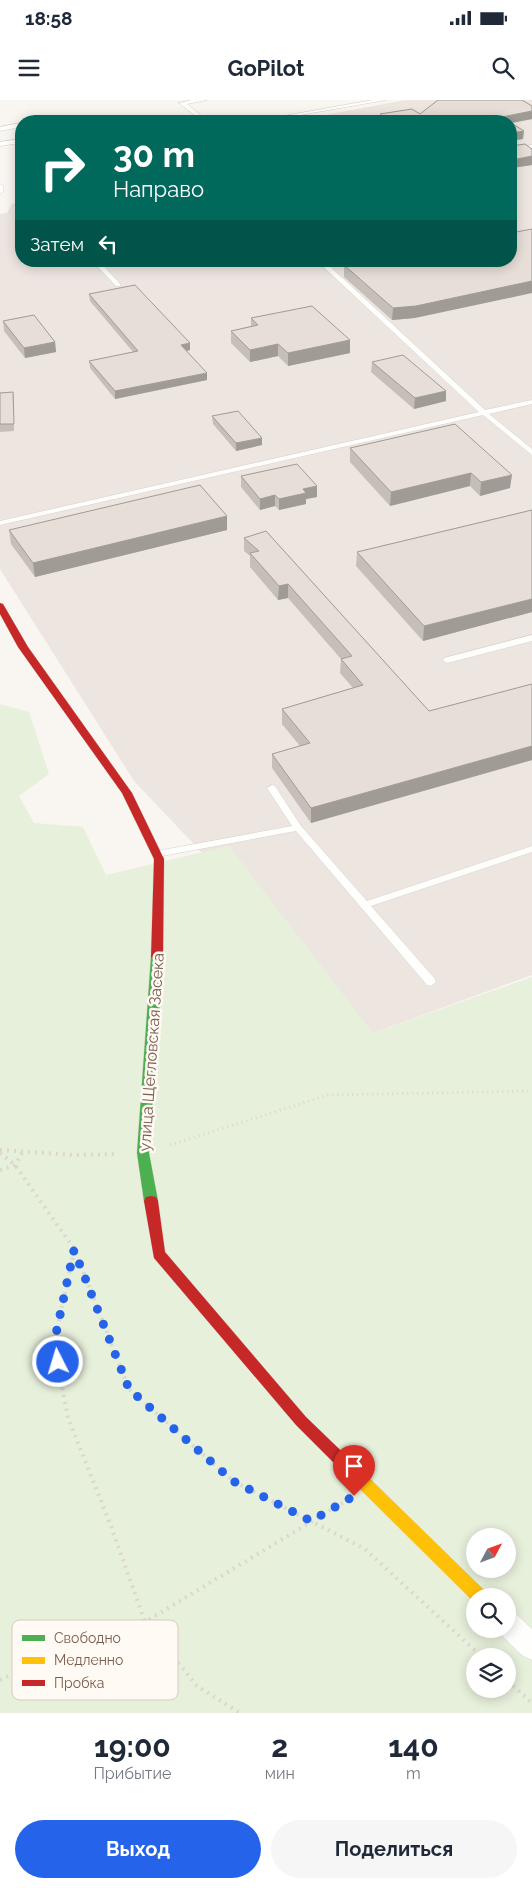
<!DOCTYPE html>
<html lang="ru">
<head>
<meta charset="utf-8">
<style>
	:root { --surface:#fff; --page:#f6f6f7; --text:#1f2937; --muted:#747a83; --accent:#2563eb }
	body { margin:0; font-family:Raleway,sans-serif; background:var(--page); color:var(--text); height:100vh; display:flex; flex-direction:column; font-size:19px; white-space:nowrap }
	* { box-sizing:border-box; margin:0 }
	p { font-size:16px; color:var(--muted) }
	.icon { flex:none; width:28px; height:28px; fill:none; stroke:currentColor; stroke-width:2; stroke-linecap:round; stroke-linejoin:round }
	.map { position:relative; height:1613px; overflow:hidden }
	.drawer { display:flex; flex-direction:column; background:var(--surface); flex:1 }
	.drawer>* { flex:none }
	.guide { position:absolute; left:15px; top:15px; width:502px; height:152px; border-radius:20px; box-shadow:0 2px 12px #0003; background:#00695c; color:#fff; overflow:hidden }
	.needle { width:32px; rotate:49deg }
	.fabs { position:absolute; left:466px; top:1428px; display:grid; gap:10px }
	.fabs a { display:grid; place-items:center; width:50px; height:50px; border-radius:50%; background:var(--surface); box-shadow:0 2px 12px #0003; font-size:25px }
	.pin { position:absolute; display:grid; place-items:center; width:42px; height:42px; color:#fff; margin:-51px -21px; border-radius:50% 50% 50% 0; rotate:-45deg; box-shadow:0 0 5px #0007 }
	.pin .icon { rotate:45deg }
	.me { position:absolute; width:55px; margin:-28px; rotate:355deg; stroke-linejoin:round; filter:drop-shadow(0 0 4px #0008) }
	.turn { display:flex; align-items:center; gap:18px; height:105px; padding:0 15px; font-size:22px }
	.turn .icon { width:65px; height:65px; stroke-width:2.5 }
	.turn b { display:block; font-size:35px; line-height:42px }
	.then { display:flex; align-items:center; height:48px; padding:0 15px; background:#0003; gap:10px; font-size:19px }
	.eta { display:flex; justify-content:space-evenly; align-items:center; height:85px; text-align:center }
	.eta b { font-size:30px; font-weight:700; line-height:35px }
	.cta { display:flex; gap:10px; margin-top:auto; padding:10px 15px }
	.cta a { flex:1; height:58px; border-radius:30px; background:var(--accent); color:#fff; font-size:20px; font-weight:700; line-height:58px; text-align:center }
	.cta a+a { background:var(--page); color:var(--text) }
	.status { display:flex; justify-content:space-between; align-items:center; height:35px; padding:0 25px; background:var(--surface); direction:ltr }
	.status svg { height:14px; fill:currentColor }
	header { display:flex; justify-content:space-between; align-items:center; height:65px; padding:0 15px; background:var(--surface); font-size:22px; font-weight:700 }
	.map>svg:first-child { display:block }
	.industrial { fill:#ede5e0 }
	.green { fill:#e7f0db; fill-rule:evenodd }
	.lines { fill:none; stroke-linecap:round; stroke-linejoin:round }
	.lane-casing { stroke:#d7d1cb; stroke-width:1 }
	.street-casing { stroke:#d7d1cb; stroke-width:1 }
	.fast-casing { stroke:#d9d2cb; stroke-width:1 }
	.slow-casing { stroke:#d9d2cb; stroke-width:1 }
	.jam-casing { stroke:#d9d2cb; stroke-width:1 }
	.path-far1 { stroke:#dcd5d0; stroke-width:3; stroke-dasharray:1 4; stroke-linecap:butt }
	.path { stroke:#dcd5d0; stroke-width:4; stroke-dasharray:2 5; stroke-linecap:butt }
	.lane { fill:#fefefd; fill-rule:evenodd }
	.street { fill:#fefefd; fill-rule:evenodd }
	.fast { fill:#4caf50; fill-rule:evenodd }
	.slow { fill:#ffc107; fill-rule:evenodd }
	.jam { fill:#c62828; fill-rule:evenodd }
	.wall { fill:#c6bfb9 }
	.shaded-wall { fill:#a19b96 }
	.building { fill:#e6ded7; stroke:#a19b96 }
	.route { stroke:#2563eb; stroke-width:9; stroke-dasharray:0 16.2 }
	.labels { text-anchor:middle; stroke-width:5; stroke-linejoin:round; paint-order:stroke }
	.street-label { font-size:16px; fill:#7a5c4d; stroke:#fffaf3 }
	.key { fill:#fffaf3; stroke:#d7cbc1; stroke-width:1 }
	.key-label { font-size:14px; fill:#7a5c4d }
</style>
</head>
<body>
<div class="status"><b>18:58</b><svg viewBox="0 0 49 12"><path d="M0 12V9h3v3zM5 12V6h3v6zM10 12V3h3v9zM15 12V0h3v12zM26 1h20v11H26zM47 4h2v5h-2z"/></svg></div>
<header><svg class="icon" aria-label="menu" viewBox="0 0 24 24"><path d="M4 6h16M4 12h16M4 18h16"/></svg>GoPilot<svg class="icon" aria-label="search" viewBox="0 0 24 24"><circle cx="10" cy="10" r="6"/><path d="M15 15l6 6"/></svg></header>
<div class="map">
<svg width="532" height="1613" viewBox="0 0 532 1613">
	<rect width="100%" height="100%" fill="#f9f5f0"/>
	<path class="industrial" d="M406 0H532V875L373 933 134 681 0 469V114L7 113 12 104 21 103V161H511V21H292Z"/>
	<path class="green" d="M0 604 29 612 49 674 19 696 34 723 83 727 106 775 229 746 373 933 532 877V1613H0ZM475 1436H508V1469H475ZM475 1496H508V1529H475ZM475 1556H508V1589H475Z"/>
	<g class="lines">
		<defs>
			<g id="lane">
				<path d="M192 0H207L187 4 208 21H202L179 3Z"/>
				<path d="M373 0H386L266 21H255Z"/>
				<path d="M21 23V27L0 31V27Z"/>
				<path d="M21 39V43L0 46V42Z"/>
				<path d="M532 45V49L511 53V49Z"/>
				<path d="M0 84 3 86V92L0 94Z"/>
				<path d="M92 161H99L120 184V186H116Z"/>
				<path d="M317 161H324L485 310 532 300V304L489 314 532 349V355L483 315 0 425V421L479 312Z"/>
				<path d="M532 535V541L447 563 443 560 444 558Z"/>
				<path d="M272 685 275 686 301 726 367 801 532 746V752L371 806 435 879 436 882 431 886 427 885 296 731 157 757 152 754 157 751 292 726 267 688Z"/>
			</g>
			<path id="street" d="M508 1511 517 1515 532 1529V1560L523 1556 499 1533 497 1529H508Z"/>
			<path id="fast" d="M157 853 163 857 149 1053 158 1101 156 1105 151 1106 146 1105 144 1101 137 1053 151 857Z"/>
			<path id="slow" d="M356 1368 361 1370 485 1491 487 1496H475V1502L473 1501 351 1380 349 1375 351 1370Z"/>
			<g id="jam">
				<path d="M0 503 3 504 28 547 132 693 164 759 163 857 161 860 157 861 151 857 154 759 122 693 18 547 0 514Z"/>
				<path d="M151 1096 156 1097 158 1101 165 1152 306 1317 361 1370 363 1375 361 1380 356 1382 351 1380 296 1325 154 1158 144 1101 146 1097Z"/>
			</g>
		</defs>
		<use href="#lane" class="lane-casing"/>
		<use href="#street" class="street-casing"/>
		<use href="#fast" class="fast-casing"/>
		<use href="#slow" class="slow-casing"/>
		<use href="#jam" class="jam-casing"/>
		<path class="path-far1" d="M170 1045 328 995 532 991"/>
		<g class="path">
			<path d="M0 1050 75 1055 118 1054"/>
			<path d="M0 1053 15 1065 75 1150 129 1289 233 1381 365 1449 481 1556"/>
			<path d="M0 1070 15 1065 22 1053"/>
			<path d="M74 1151 54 1243 68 1318 111 1426 145 1522 197 1586 240 1613"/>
			<path d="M0 1580 29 1566 145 1522 344 1402"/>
			<path d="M508 1581 532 1603"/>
		</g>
		<use href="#lane" class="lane"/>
		<use href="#street" class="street"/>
		<use href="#fast" class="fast"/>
		<use href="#slow" class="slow"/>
		<use href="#jam" class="jam"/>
	</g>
	<g class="wall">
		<path d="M532 6V19L512 23 523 39 516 40 515 45 532 49V65L512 68 511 21H379L380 14H420Z"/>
		<path d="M113 161H140L117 166Z"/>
		<path d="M223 161H256L228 166Z"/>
		<path d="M344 165 415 218 392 220 344 177Z"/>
		<path d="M89 194 190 243V250L187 251 207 280 115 299 90 268 89 261 133 252 90 201Z"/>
		<path d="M251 218 350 253 288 266 278 256 250 262 231 243V231L251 226Z"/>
		<path d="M3 221 55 242 56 252 25 258 4 231Z"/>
		<path d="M372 262 446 301 414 309 371 272Z"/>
		<path d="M13 292 14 331 0 332V293Z"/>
		<path d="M212 316 262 345 236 351 213 324Z"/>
		<path d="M455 324 510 388 480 396 470 386 390 406 350 362V348Z"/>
		<path d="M241 376 317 386V397L306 399V404L279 410 275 406 260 410 241 387Z"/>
		<path d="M532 410V512L423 541 356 466 357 452Z"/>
		<path d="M227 416V430L35 477 11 444 9 430Z"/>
		<path d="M266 431 429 611 532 584V660L311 723 272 668V654L300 646 282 624V609L353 588 340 573 341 559 288 498 278 500 250 467V456L244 451V438Z"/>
	</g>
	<g class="shaded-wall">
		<path d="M532 11V19L511 23V21H501L502 17Z"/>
		<path d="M524 31 523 39 516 40 515 46 511 47V33Z"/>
		<path d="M532 56V65L512 68V60Z"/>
		<path d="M117 161H140L117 166Z"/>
		<path d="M228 161H256L228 166Z"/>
		<path d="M532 181V193L415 218 392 220 393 208Z"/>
		<path d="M350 240V253L288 266V253Z"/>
		<path d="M55 242 56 252 25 258 24 248Z"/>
		<path d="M190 243V250L181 252V245Z"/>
		<path d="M278 244V256L250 262V250Z"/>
		<path d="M207 273V280L115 299V291Z"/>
		<path d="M446 291V301L414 309 415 298Z"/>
		<path d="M13 292 14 300V331V324Z"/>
		<path d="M262 338V345L236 351V343Z"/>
		<path d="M471 373 470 386 390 406 391 392Z"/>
		<path d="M512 375 510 388 480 396 481 382Z"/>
		<path d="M317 386V397L306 399V404L279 410V399L303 389Z"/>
		<path d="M275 395V406L260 410V399Z"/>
		<path d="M227 416V430L35 477 33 463Z"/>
		<path d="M288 484V498L278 500 279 486Z"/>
		<path d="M532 499V512L423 541 424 526Z"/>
		<path d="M532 646V660L311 723V708Z"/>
	</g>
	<g class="building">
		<path d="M438 0H522L532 6V11L502 17 509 21H389L380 14 412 9 420 14Z"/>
		<path d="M511 23 524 31 511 33Z"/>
		<path d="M511 35 516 38 511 39Z"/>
		<path d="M525 44 532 49V56L512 60 511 59V46Z"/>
		<path d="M532 129V181L416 206 393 208 344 165 372 161H511V133Z"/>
		<path d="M135 185 190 243 181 245 207 273 115 291 89 261 138 251 89 194Z"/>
		<path d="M312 206 350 240 288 253 278 244 250 250 231 231 258 225 251 218Z"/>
		<path d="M34 215 55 242 24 248 3 221Z"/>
		<path d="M403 255 446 291 415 298 372 262Z"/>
		<path d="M13 292 14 324H0V293Z"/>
		<path d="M238 311 262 338 236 343 212 316Z"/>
		<path d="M455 324 512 375 481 382 471 373 391 392 350 348Z"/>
		<path d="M297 364 317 386 303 389 306 393 279 399 275 395 260 399 241 376Z"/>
		<path d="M200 385 227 416 33 463 9 430Z"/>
		<path d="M532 410V499L424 526 357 452Z"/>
		<path d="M266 431 429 611 532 584V646L311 708 272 654 310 643 282 609 363 585 341 559 352 556 288 484 279 486 250 453 259 451 244 438Z"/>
	</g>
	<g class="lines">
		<path class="route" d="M58 1262 54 1243 74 1150 129 1289 233 1381 311 1421 354 1396"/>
	</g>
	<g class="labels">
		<g class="street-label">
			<text transform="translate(151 952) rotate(-86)" y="6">улица Щегловская Засека</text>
		</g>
	</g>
	<rect x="12" y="1520" width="166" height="80" rx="8" class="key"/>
	<rect x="22" y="1535" width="23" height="6" fill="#4caf50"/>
	<rect x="22" y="1557" width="23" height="7" fill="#ffc107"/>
	<rect x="22" y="1580" width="23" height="6" fill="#c62828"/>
	<g class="key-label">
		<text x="54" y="1543">Свободно</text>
		<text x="54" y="1565">Медленно</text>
		<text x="54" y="1588">Пробка</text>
	</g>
</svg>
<div class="fabs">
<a><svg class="needle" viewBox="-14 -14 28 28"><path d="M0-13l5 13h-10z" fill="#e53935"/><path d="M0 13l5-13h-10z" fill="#747a83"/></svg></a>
<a><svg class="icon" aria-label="search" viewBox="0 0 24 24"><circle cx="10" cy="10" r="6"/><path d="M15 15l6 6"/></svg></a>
<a><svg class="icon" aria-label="layers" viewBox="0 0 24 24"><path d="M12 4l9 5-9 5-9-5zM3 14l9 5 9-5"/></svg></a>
</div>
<div class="pin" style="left:354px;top:1396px;background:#d93025"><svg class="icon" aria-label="arrive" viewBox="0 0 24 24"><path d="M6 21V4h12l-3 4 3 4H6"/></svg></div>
<svg class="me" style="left:58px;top:1262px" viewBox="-20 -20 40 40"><circle r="17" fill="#2563eb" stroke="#fff" stroke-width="3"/><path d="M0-11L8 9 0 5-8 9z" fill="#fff"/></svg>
<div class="guide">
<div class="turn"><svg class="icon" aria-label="right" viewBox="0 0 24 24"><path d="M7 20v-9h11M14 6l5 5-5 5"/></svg><div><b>30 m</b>Направо</div></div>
<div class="then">Затем<svg class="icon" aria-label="left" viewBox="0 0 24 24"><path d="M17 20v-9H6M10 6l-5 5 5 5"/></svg></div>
</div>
</div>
<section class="drawer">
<div class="eta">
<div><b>19:00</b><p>Прибытие</p></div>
<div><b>2</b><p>мин</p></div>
<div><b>140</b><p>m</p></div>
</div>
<div class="cta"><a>Выход</a><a>Поделиться</a></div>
</section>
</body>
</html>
